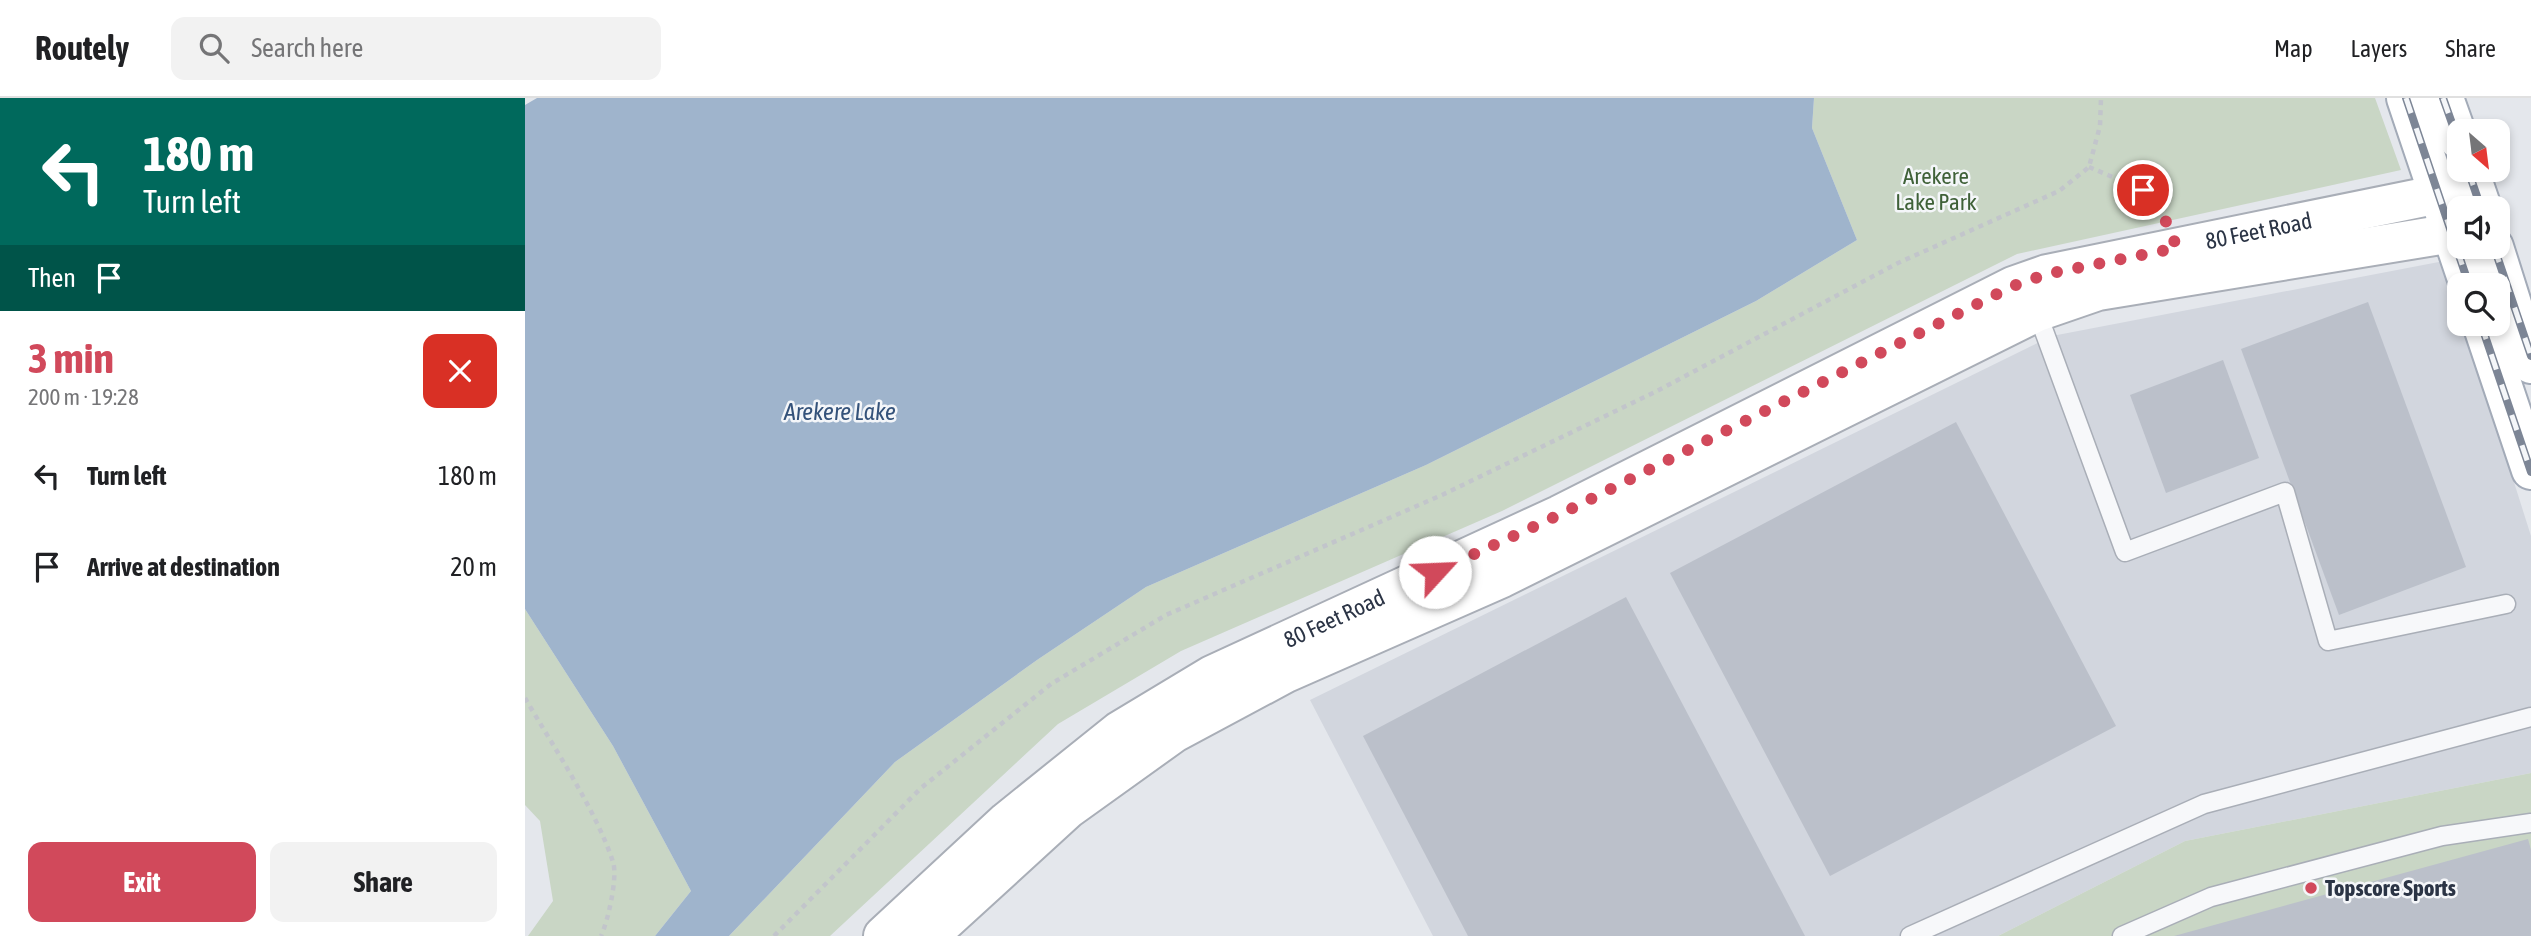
<!DOCTYPE html>
<html lang="en">
<head>
<meta charset="utf-8">
<style>
	:root { --surface:#fff; --page:#f2f2f2; --text:#202124; --muted:#757577; --line:#e0e0e0; --accent:#d1495b }
	body { margin:0; font-family:"Asap Condensed",sans-serif; background:var(--page); color:var(--text); height:100vh; display:flex; flex-direction:column; font-size:26px; white-space:nowrap }
	* { box-sizing:border-box; margin:0 }
	p { font-size:23px; color:var(--muted) }
	.icon { flex:none; width:38px; height:38px; fill:none; stroke:currentColor; stroke-width:2; stroke-linecap:round; stroke-linejoin:round }
	.map { position:relative; flex:1; overflow:hidden }
	.details { display:flex; flex-direction:column; background:var(--surface); width:525px }
	.details>* { flex:none }
	.guide { background:#00695c; color:#fff; overflow:hidden }
	.needle { width:46px; rotate:152deg }
	.fabs { position:absolute; left:1922px; top:21px; display:grid; gap:14px }
	.fabs a { display:grid; place-items:center; width:63px; height:63px; border-radius:14px; background:var(--surface); box-shadow:0 4px 10px #0003; font-size:35px }
	.pin { position:absolute; display:grid; place-items:center; width:60px; height:60px; color:#fff; margin:-30px; border:4px solid #fff; border-radius:50%; box-shadow:0 2px 7px #0007 }
	.me { position:absolute; width:77px; margin:-38px; rotate:65deg; stroke-linejoin:round; filter:drop-shadow(0 0 5px #0008) }
	.turn { display:flex; align-items:center; gap:24px; height:147px; padding:0 28px; font-size:32px }
	.turn .icon { width:91px; height:91px; stroke-width:2.5 }
	.turn b { display:block; font-size:49px; line-height:60px }
	.then { display:flex; align-items:center; height:66px; padding:0 28px; background:#0003; gap:14px; font-size:26px }
	.round { display:grid; place-items:center; flex:none; width:74px; height:74px; border-radius:14px; background:var(--page) }
	.overview { display:flex; align-items:center; justify-content:space-between; height:119px; padding:0 28px }
	h1 { font-size:42px; font-weight:700; line-height:52px; color:var(--accent) }
	.primary-button { display:flex; gap:14px; margin-top:auto; padding:14px 28px }
	.primary-button a { flex:1; height:80px; border-radius:14px; background:var(--accent); color:#fff; font-size:28px; font-weight:700; line-height:80px; text-align:center }
	.primary-button a+a { background:var(--page); color:var(--text) }
	ul { padding:0; list-style:none }
	li { display:flex; align-items:center; gap:21px; height:91px; padding:0 28px }
	li div { flex:1 }
	li b { display:block; font-size:26px }
	li em { font-style:normal }
	header { display:flex; align-items:center; gap:42px; box-sizing:border-box; height:98px; padding:0 35px; background:var(--surface); border-bottom:2px solid var(--line) }
	header strong { font-size:33px }
	nav { display:flex; gap:38px; margin-inline-start:auto; font-size:24px }
	.search { width:490px; height:63px; background:var(--page); display:flex; align-items:center; gap:18px; box-sizing:border-box; padding:0 24px; border-radius:14px; color:var(--muted); font-size:26px }
	main { display:flex; flex:1; min-height:0 }
	.map>svg:first-child { display:block }
	.built { fill:#d2d6de }
	.green { fill:#c9d6c5 }
	.water { fill:#9fb4cc }
	.building { fill:#bbc0ca }
	.lines { fill:none; stroke-linecap:round; stroke-linejoin:round }
	.service-casing { stroke:#a9aeb7; stroke-width:21 }
	.secondary-casing { stroke:#a9aeb7; stroke-width:42 }
	.primary-casing { stroke:#a3abb8; stroke-width:42 }
	.path { stroke:#c2c5cb; stroke-width:4.5; stroke-dasharray:5 5; stroke-linecap:butt }
	.service { stroke:#f7f8fa; stroke-width:18 }
	.secondary { stroke:#fff; stroke-width:38 }
	.primary { stroke:#fff; stroke-width:38 }
	.rail-casing { stroke:#7d8696; stroke-width:8 }
	.rail { stroke:#f4f6f9; stroke-width:5; stroke-dasharray:16; stroke-linecap:butt }
	.route { stroke:#d1495b; stroke-width:12; stroke-dasharray:0 21.6 }
	.poi-dot { fill:#d1495b; stroke:#f4f6f9; stroke-width:2.5 }
	.labels { text-anchor:middle; stroke-width:5; stroke-linejoin:round; paint-order:stroke }
	.park-label { font-size:23px; fill:#3f6138; stroke:#f4f6f9 }
	.street-label { font-size:23px; fill:#2b3445; stroke:#f4f6f9 }
	.poi-label { font-size:23px; font-weight:bold; fill:#2b3445; stroke:#f4f6f9; text-anchor:start }
	.water-label { font-size:24px; font-style:italic; fill:#34527a; stroke:#f4f6f9 }
</style>
</head>
<body>
<header>
<strong>Routely</strong>
<div class="search"><svg class="icon" aria-label="search" viewBox="0 0 24 24"><circle cx="10" cy="10" r="6"/><path d="M15 15l6 6"/></svg>Search here</div>
<nav><a>Map</a><a>Layers</a><a>Share</a></nav>
</header>
<main>
<section class="details">
<div class="guide">
<div class="turn"><svg class="icon" aria-label="left" viewBox="0 0 24 24"><path d="M17 20v-9H6M10 6l-5 5 5 5"/></svg><div><b>180 m</b>Turn left</div></div>
<div class="then">Then<svg class="icon" aria-label="arrive" viewBox="0 0 24 24"><path d="M6 21V4h12l-3 4 3 4H6"/></svg></div>
</div>
<div class="overview"><div><h1>3 min</h1><p>200 m · 19:28</p></div><a class="round" style="background:#d93025;color:#fff"><svg class="icon" aria-label="close" viewBox="0 0 24 24"><path d="M6 6l12 12M18 6L6 18"/></svg></a></div>
<ul>
<li><svg class="icon" aria-label="left" viewBox="0 0 24 24"><path d="M17 20v-9H6M10 6l-5 5 5 5"/></svg><div><b>Turn left</b></div><em>180 m</em></li>
<li><svg class="icon" aria-label="arrive" viewBox="0 0 24 24"><path d="M6 21V4h12l-3 4 3 4H6"/></svg><div><b>Arrive at destination</b></div><em>20 m</em></li>
</ul>
<div class="primary-button"><a>Exit</a><a>Share</a></div>
</section>
<div class="map">
<svg width="2006" height="838" viewBox="0 0 2006 838">
	<rect width="100%" height="100%" fill="#e4e7ec"/>
	<path class="built" d="M1919 163 1934 209V226H1939L2006 438V675L1660 743 1473 838H908L785 602 1527 238Z"/>
	<g class="green">
		<path d="M1289 0H1850L1876 72 1492 156 977 413 656 553 533 626 305 838H204L370 664 512 562 621 489 901 367 1231 203 1332 142 1287 30Z"/>
		<path d="M0 511 88 648 166 793 130 838H3L28 803 15 723 0 707Z"/>
		<path d="M2006 675V838H1473L1660 743Z"/>
	</g>
	<path class="water" d="M12 0H1289L1287 30 1332 142 1231 203 901 367 621 489 512 562 370 664 204 838H130L166 793 88 648 0 511V7Z"/>
	<g class="building">
		<path d="M1843 204 1941 469 1814 517 1716 251Z"/>
		<path d="M1698 262 1734 360 1641 395 1605 297Z"/>
		<path d="M1431 324 1591 628 1305 778 1145 475Z"/>
		<path d="M1101 499 1280 838H943L838 638Z"/>
		<path d="M2003 741 2006 752V838H1649Z"/>
	</g>
	<g class="lines">
		<defs>
			<g id="service">
				<path d="M1512 214 1600 454 1760 394 1803 543 1981 506"/>
				<path d="M1385 838 1679 706 2006 619"/>
				<path d="M1597 838 1686 799 1917 738 2006 725"/>
			</g>
			<g id="secondary">
				<path id="s1" d="M358 838 482 723 594 633 687 577 1034 417 1488 188 1522 176 1944 90"/>
				<path d="M404 838 543 711 649 635 761 575 977 480 1512 214 1573 193 1934 134"/>
			</g>
			<g id="primary">
				<path d="M1881 0 1944 187"/>
				<path d="M1919 0 1934 42"/>
				<path d="M1944 72 1957 110"/>
				<path d="M1969 149 2006 266"/>
				<path d="M1957 226 2006 372"/>
			</g>
		</defs>
		<use href="#service" class="service-casing"/>
		<use href="#secondary" class="secondary-casing"/>
		<use href="#primary" class="primary-casing"/>
		<g class="path">
			<path d="M1972 44H1974"/>
			<path d="M1564 69 1618 92 1637 118"/>
			<path d="M0 600C28 648 71 712 88 764 93 779 83 823 76 838"/>
			<path d="M249 838 396 690 526 586 641 517 917 397 1132 293 1373 165 1534 93 1564 69 1575 28 1576 0"/>
		</g>
		<use href="#service" class="service"/>
		<use href="#secondary" class="secondary"/>
		<use href="#primary" class="primary"/>
		<defs>
			<g id="rail">
				<path d="M1881 0 1944 187"/>
				<path d="M1918 0 1934 45"/>
				<path d="M1943 72 1956 110"/>
				<path d="M1969 149 2006 258"/>
				<path d="M1956 226 2006 374"/>
			</g>
		</defs>
		<use href="#rail" class="rail-casing"/>
		<use href="#rail" class="rail"/>
	</g>
	<g class="lines">
		<path class="route" d="M910 474 1034 417 1488 188 1522 176 1652 150 1642 125 1618 92"/>
	</g>
	<circle class="poi-dot" cx="1786" cy="790" r="7"/>
	<g class="labels">
		<g class="park-label">
			<text x="1411" y="86">Arekere<tspan x="1411" dy="26">Lake Park</tspan></text>
		</g>
		<g class="street-label">
			<text dy="8" stroke="none"><textPath href="#s1" startOffset="1564">80 Feet Road</textPath></text>
			<text dy="8" stroke="none"><textPath href="#s1" startOffset="556">80 Feet Road</textPath></text>
		</g>
		<g class="poi-label">
			<text x="1800" y="798">Topscore Sports</text>
		</g>
		<g class="water-label">
			<text x="315" y="322">Arekere Lake</text>
		</g>
	</g>
</svg>
<div class="fabs">
<a><svg class="needle" viewBox="-14 -14 28 28"><path d="M0-13l5 13h-10z" fill="#e53935"/><path d="M0 13l5-13h-10z" fill="#757577"/></svg></a>
<a><svg class="icon" aria-label="sound" viewBox="0 0 24 24"><path d="M4 9h4l5-4v14l-5-4H4zM17 9q2 3 0 6"/></svg></a>
<a><svg class="icon" aria-label="search" viewBox="0 0 24 24"><circle cx="10" cy="10" r="6"/><path d="M15 15l6 6"/></svg></a>
</div>
<div class="pin" style="left:1618px;top:92px;background:#d93025"><svg class="icon" aria-label="arrive" viewBox="0 0 24 24"><path d="M6 21V4h12l-3 4 3 4H6"/></svg></div>
<svg class="me" style="left:910px;top:474px" viewBox="-20 -20 40 40"><circle r="19" fill="#fff"/><path d="M0-13L10 11 0 6-10 11z" fill="#d1495b"/></svg>
</div>
</main>
</body>
</html>
